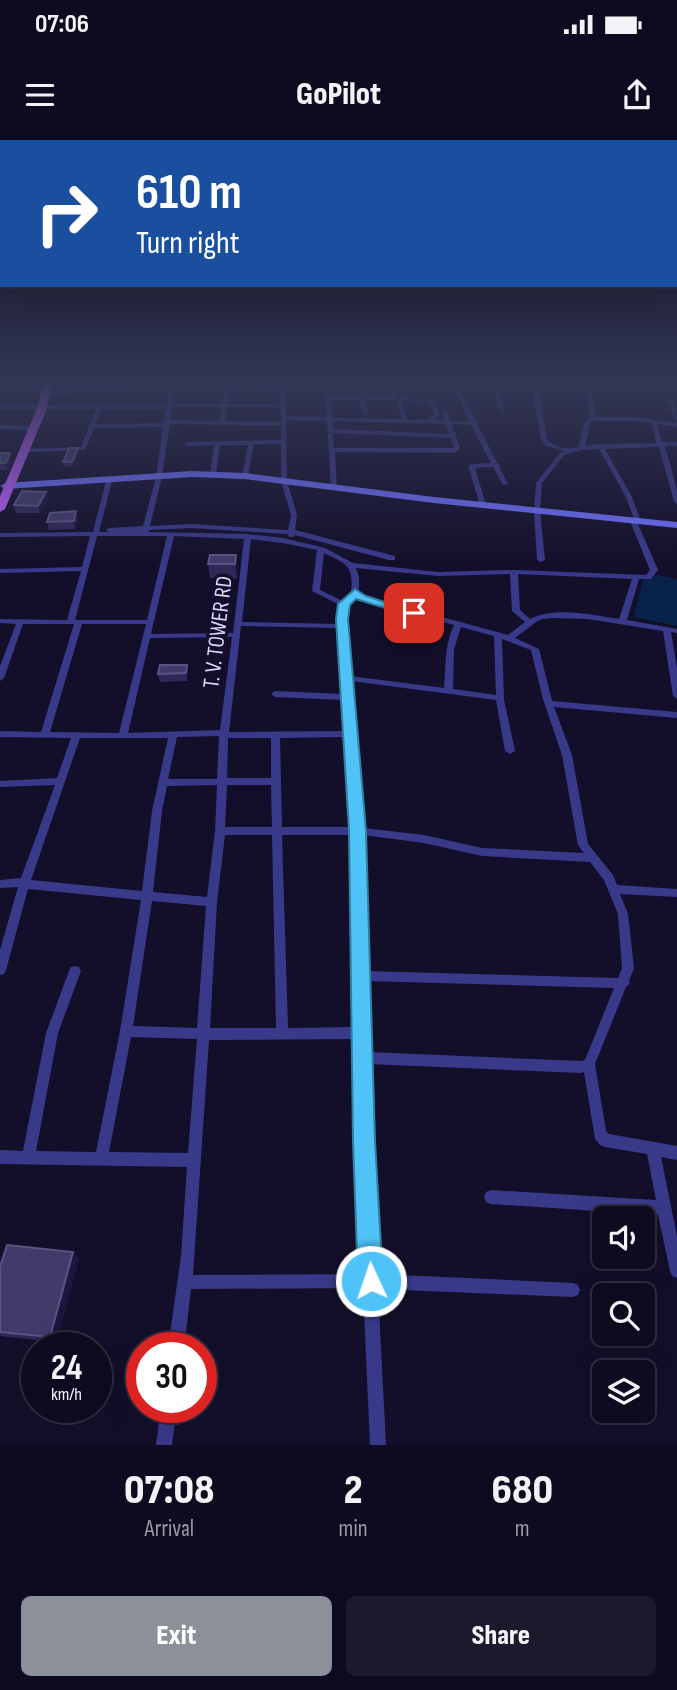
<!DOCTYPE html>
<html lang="en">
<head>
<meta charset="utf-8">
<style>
	:root { --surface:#0e0b20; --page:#1c192d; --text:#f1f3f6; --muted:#9b9ba5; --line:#2e2b3e; --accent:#8c9099 }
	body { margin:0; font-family:"Sofia Sans Condensed",sans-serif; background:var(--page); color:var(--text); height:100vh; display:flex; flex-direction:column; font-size:26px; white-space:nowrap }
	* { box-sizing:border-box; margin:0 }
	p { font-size:23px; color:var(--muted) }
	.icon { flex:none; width:38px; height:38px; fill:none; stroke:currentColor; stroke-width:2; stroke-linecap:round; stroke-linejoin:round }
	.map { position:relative; height:1305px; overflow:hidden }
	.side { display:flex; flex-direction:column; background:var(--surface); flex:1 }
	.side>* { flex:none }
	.guide { position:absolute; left:0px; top:0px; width:677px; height:147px; box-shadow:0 7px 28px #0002,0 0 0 2px var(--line); background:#1a4fa0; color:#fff; overflow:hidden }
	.tools { position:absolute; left:592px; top:1066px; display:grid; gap:14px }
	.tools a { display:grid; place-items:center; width:63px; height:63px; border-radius:10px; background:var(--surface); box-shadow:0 7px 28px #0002,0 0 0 2px var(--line); font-size:35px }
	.speed { position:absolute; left:21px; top:1192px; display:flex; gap:14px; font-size:35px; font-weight:700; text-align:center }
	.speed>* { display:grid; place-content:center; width:91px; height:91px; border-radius:50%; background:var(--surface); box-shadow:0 7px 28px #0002,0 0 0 2px var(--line); line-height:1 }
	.speed small { font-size:18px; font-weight:400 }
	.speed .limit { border:10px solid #d22; background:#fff; color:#111 }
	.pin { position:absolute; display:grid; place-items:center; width:60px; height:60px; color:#fff; margin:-30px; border-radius:14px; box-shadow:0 4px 10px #0006 }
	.me { position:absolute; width:77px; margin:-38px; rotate:357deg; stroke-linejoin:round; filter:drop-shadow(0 0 5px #0008) }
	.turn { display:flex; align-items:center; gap:24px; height:147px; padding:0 21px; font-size:32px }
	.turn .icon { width:91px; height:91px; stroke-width:2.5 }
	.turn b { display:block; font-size:49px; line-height:60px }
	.eta { display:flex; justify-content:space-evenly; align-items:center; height:119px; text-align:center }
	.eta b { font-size:42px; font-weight:800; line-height:49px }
	.action { display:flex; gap:14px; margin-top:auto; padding:14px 21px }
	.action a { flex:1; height:80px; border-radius:10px; background:var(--accent); color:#fff; font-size:28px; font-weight:800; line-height:80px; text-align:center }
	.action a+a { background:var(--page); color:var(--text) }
	.status { display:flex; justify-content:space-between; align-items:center; height:49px; padding:0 35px; background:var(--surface); direction:ltr }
	.status svg { height:19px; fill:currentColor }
	header { display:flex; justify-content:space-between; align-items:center; height:91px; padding:0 21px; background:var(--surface); font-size:32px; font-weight:800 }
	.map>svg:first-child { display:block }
	.water { fill:#08234a }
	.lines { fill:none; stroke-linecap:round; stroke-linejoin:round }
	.street { fill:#39398a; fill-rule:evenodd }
	.secondary { fill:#6f71ff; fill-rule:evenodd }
	.primary { fill:#bd5fff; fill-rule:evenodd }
	.wall { fill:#302859 }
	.shaded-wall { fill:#1d163e }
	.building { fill:#423b6a; stroke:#5a5482; stroke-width:2 }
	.route { fill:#4fc3f7; stroke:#337fa1; stroke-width:2 }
	.labels { text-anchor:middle; stroke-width:7; stroke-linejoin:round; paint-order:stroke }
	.street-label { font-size:23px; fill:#dbd8ff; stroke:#130f2a }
</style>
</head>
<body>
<div class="status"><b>07:06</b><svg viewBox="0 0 49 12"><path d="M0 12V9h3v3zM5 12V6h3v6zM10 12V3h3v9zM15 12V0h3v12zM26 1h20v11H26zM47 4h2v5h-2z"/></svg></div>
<header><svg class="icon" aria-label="menu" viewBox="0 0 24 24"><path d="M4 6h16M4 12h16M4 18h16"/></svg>GoPilot<svg class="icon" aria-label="share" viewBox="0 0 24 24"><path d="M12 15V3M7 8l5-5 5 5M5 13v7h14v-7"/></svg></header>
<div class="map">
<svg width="677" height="1305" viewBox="0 0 677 1305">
	<rect width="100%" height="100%" fill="#130f2a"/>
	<path class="water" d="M658 435 677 439V486L634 477 643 440Z"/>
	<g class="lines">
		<g class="street">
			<path d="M127 241H133L131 249 128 251 42 254 39 252 42 250 126 247Z"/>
			<path d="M170 241H176L175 246H280V241H286V276L327 277 324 241H330L331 256H359L356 241H362L365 256H391V241L423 243V241H429V245L426 247 397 246V257L434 260 440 274 434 280 445 281 442 273 445 271 448 273 450 281H469L451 241H456L497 323 500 325 499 326 508 344 503 345 493 327 475 328 486 365 483 367 480 365 468 326 471 324 491 323 471 285 452 284 460 308 455 313 335 312 337 348 334 350 331 348 327 281 286 280 287 341 297 375 295 390 395 416V420H389L295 395 293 397H289L288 394 192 388 149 390V392L247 394 283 398 325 408 353 423 438 432 514 430 646 435 650 430 630 381 634 379 626 357 599 309 582 310 564 315 542 343 540 371 545 420 541 422 537 420 534 371 536 343 560 313 565 311 546 306 541 299 531 241H537L547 299C553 308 569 310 578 307 581 298 583 284 587 278L590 277 584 241H590L596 277H635L677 283V287L657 284 662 302H677V306H665L677 350V364L674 362 659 307 605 309 632 357 641 382 638 384 658 430 651 439H639L627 480 677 489V493L671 492 677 528V559L673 556 663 491 588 479 554 478 542 479 536 482 515 498 539 509 552 561 677 572V578L554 567 572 615 588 704 613 735 617 745 677 749V757L620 754 628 774 634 828 629 841 630 843 626 847 595 924 606 991 609 994 677 1006V1020L661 1017 677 1096V1138L672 1136 670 1131 658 1075 491 1064 486 1062 484 1057 486 1052 491 1050 656 1060 647 1014 605 1007 600 1005 595 999 584 932 581 933 369 924 371 1001 378 1134 573 1143 578 1145 580 1150 578 1155 573 1157 378 1149 386 1305H370L363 1148 191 1149 184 1208H168L181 1116 187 1027 0 1024V1010L23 1011 46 893 69 831 71 827 75 826 79 827 81 831 58 893 36 1011 96 1012 120 891 141 760 28 749 6 830 4 834 0 835V810L18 747 0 748V740L21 738 55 645 0 647V641L57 638 71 598 0 597V591L41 592 74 484H23L4 538 0 541V526L16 484 0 483V479L67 480 81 431 0 433V429L82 427 90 396 0 397V393L93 392 106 341 109 339 112 341 99 392H108L106 390 109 388 143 386 156 337 163 287 94 288 85 310 26 312 23 310 24 309 81 307 96 269H0V265H167ZM174 250H224L222 264 172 263ZM229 250H280L281 264H227ZM331 260H360L362 272 365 274 368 272 365 260H397L402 279 332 278ZM402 260 430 262 434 274 428 280H407ZM172 267H222L219 281 170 280ZM227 267 281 268V282L225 281ZM101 269H166L164 280 162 282 163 283 95 284ZM332 281 446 284 449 294 333 289ZM591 281H635L652 283 656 303 600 304 585 306ZM170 284 281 286V300L187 302 184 304 187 306 214 305 210 334 213 336 216 334 220 305H248L242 336 245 338 248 336 254 304H281V341L291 375 288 390 192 384 150 386 162 337ZM333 293 451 298 454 308H334ZM97 396H167L147 480H75ZM174 396 244 399 233 493 151 494ZM251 399 283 403 317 410 312 451 340 465 338 484 242 482ZM324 413C346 424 354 425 351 452L343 461 320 450ZM356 428 438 436 510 434 512 471 525 482 508 495 365 456 359 452V437ZM518 434 632 439 619 479C592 475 556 466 530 479L520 470ZM355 457 359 460 454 485C444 505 446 526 444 548L350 536 346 479 348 465ZM82 484H146L119 593 50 592ZM241 486 339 488 342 536 341 538 342 540 343 554 275 551 271 554 275 557 344 560 346 591 229 592ZM461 487 494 496 496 555 453 549 454 509ZM232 497 220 590 128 593 150 498ZM502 499 531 510 543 559 562 615 578 705 584 713 482 708 424 695 363 688 351 541 496 560 505 611 510 614 515 611 504 560ZM219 596 217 639H168L177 597ZM346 597 353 687H282L280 598ZM80 598H168L152 671 142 751 31 740ZM228 598H271V638H227ZM217 645 215 691 207 757 153 752 162 671 167 646ZM227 645H271L272 687H225ZM225 695H272L276 888H210L217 762ZM282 695H353L356 887 288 888ZM363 695 424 703 482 716 590 722 604 740 618 774 622 828 618 838 366 831ZM152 761 206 766 197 888 133 886ZM367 841 614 848 585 920 581 921 368 912ZM131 897 197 899 188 1013 109 1012ZM356 899 357 1001 363 1134 193 1135 209 900Z"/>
			<path d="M491 241H496L504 272 499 271Z"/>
			<path d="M670 258C676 262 677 272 677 280L674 278 667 260Z"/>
			<path d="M0 285 30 286 33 288 30 290 0 289Z"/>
			<path d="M161 1267H177L172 1305H156Z"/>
		</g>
		<path class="secondary" d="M192 331 245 333 434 357 677 382V388L434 363 245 339 192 337 5 349 0 346 5 343Z"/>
		<path class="primary" d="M45 241H53L46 271 5 369 0 372V356L36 271Z"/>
	</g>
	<g class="wall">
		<path d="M78 308 79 313 73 326 64 327 63 322Z"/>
		<path d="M0 313 12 320 8 330H0Z"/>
		<path d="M48 359 40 373H16L14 365Z"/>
		<path d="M76 371 78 379 75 389 49 390 47 382Z"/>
		<path d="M236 415 238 430 237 439 210 438 208 424Z"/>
		<path d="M188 532 187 541 160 542 158 534Z"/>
		<path d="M79 1118 56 1202 0 1196V1127Z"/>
	</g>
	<g class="shaded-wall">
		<path d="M78 308 79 313 73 326 72 322Z"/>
		<path d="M10 313 12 320 8 330 6 323Z"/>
		<path d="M46 352 48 359 40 373 38 366Z"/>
		<path d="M76 371 78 379 75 389 74 381Z"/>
		<path d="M236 415 238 430 237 439 235 424Z"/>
		<path d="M187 525 188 532 187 541 186 533Z"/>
		<path d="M73 1112 79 1118 56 1202 50 1197Z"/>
	</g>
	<g class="building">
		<path d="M69 308H78L72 322H63Z"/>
		<path d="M0 313H10L6 323H0Z"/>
		<path d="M22 351 46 352 38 366 14 365Z"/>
		<path d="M76 371 74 381 47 382 50 373Z"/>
		<path d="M210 415H236L235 424H208Z"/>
		<path d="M160 525H187L186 533 158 534Z"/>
		<path d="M7 1105 73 1112 50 1197 0 1192V1127Z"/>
	</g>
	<linearGradient id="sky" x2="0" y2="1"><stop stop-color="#0a0817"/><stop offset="0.57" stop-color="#333755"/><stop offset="1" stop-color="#333755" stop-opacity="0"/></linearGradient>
	<rect width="677" height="424" fill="url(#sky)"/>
	<path class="route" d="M355 449 366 456 420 473 414 477 356 459 350 465 348 479 366 691 375 1001 383 1141 379 1150 371 1153 362 1150 358 1141 353 1001 349 691 336 479 338 464Z"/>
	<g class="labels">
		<g class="street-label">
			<text transform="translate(217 492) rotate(-83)" y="8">T. V. TOWER RD</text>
		</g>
	</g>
</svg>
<div class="tools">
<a><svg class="icon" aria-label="sound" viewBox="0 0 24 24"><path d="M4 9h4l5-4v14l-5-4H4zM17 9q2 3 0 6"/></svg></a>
<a><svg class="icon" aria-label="search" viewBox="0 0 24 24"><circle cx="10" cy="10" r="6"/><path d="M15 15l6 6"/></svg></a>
<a><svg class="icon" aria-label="layers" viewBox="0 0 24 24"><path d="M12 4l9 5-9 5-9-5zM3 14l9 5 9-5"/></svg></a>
</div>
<div class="speed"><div>24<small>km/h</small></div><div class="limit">30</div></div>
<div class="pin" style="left:414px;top:473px;background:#d93025"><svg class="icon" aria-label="arrive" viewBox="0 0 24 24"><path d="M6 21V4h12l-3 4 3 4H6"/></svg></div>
<svg class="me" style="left:371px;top:1141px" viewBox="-20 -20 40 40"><circle r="17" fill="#4fc3f7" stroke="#fff" stroke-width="3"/><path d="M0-11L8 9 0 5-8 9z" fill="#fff"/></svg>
<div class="guide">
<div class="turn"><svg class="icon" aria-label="right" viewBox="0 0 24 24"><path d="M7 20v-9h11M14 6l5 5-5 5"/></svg><div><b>610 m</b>Turn right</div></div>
</div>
</div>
<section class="side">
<div class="eta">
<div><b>07:08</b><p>Arrival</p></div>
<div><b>2</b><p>min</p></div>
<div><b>680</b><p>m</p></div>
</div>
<div class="action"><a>Exit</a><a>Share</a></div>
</section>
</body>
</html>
